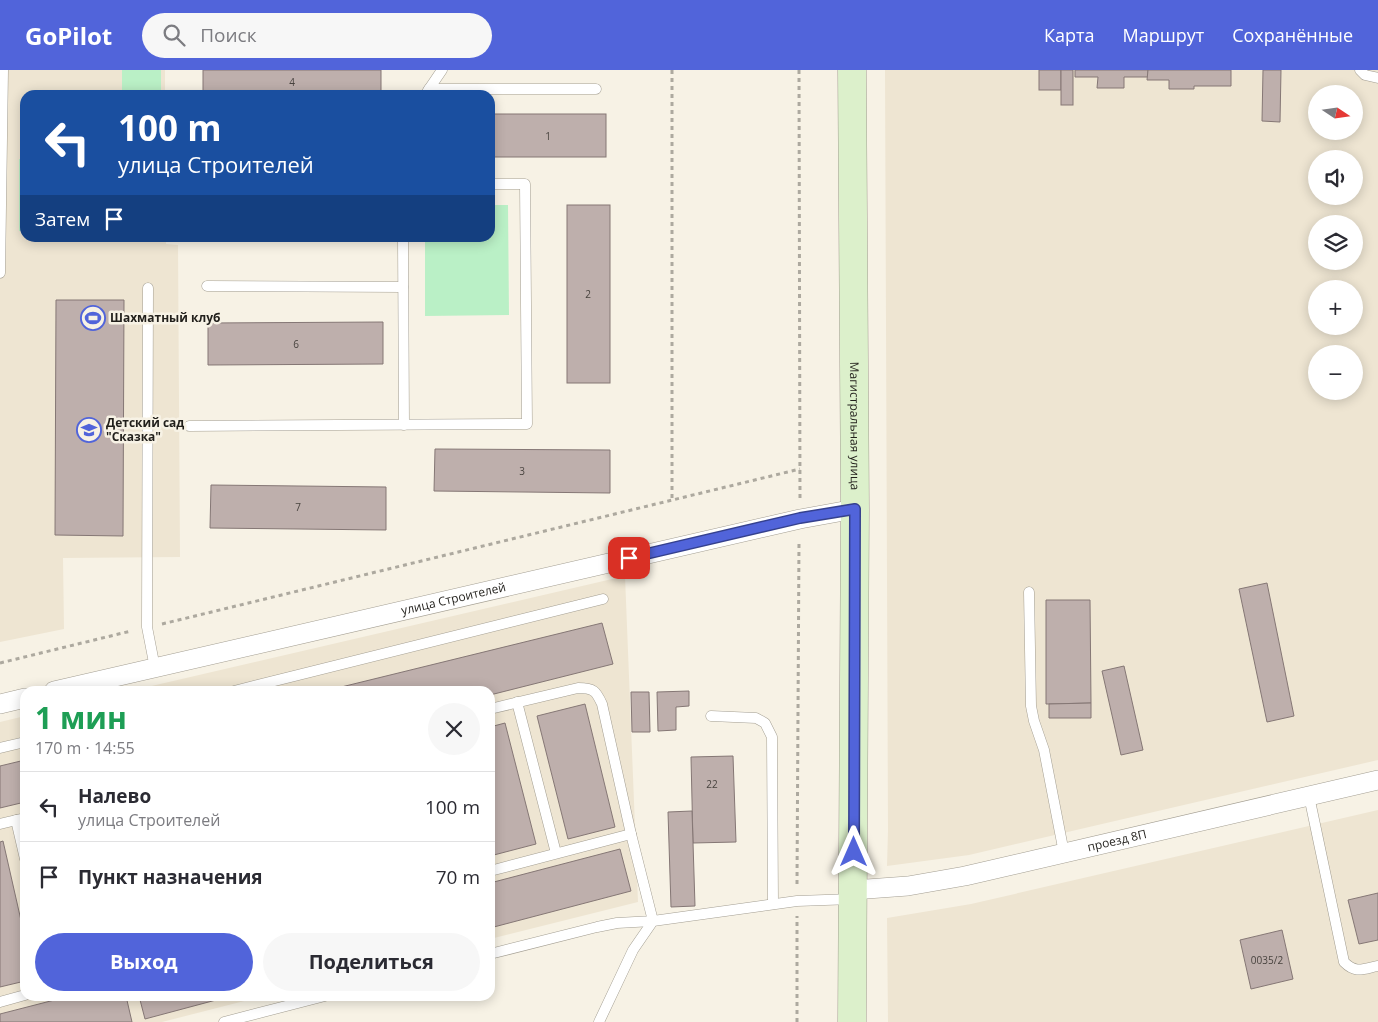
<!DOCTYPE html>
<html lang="ru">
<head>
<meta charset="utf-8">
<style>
	:root { --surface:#fff; --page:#f7f7f7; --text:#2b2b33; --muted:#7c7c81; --line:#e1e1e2; --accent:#5164da }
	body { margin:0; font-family:"Open Sans",sans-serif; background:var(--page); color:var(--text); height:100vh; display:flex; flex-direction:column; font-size:19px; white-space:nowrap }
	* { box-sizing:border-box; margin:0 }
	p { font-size:16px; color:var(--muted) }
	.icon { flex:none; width:28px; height:28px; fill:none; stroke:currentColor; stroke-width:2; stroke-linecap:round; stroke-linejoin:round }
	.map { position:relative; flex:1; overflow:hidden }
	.panel { position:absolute; left:20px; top:616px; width:475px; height:315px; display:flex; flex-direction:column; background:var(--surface); border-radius:15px; box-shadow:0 2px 12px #0003 }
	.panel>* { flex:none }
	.banner { position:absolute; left:20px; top:20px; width:475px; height:152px; border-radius:15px; box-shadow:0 2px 12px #0003; background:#1a4fa0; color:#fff; overflow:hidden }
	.needle { width:32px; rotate:103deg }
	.controls { position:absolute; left:1308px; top:15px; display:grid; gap:10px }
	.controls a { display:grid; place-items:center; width:55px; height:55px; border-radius:50%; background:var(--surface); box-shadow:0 2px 12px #0003; font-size:25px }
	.pin { position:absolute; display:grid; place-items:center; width:42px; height:42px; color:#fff; margin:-21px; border-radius:10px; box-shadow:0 2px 8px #0006 }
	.me { position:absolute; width:55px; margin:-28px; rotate:0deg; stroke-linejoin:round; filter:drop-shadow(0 0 4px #0008) }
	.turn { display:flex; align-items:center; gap:18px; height:105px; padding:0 15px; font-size:22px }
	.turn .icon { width:65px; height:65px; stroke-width:2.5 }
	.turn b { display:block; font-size:35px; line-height:42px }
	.then { display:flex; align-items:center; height:48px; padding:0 15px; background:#0003; gap:10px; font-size:19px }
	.round { display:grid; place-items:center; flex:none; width:52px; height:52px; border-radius:26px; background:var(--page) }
	.head { display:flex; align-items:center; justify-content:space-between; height:85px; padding:0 15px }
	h1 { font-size:30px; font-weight:700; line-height:38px; color:#1e9e55 }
	.primary-button { display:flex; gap:10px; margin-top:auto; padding:10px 15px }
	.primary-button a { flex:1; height:58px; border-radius:30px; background:var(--accent); color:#fff; font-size:20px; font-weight:700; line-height:58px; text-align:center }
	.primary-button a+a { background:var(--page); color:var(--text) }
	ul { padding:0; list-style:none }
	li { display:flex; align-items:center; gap:15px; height:70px; padding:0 15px; border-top:1px solid var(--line) }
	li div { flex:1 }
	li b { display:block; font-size:19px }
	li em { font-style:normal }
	header { display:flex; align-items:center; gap:30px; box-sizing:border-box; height:70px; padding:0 25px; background:var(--accent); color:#fff }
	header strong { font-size:24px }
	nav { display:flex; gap:28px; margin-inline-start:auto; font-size:18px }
	.search { width:350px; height:45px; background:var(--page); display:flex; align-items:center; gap:12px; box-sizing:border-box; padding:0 18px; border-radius:28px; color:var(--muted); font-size:19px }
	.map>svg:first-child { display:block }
	.built { fill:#eee5d2; fill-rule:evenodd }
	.green { fill:#baf0c6 }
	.building { fill:#beafac; stroke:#857775 }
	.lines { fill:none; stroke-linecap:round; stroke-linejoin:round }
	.lane-casing { stroke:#a39e92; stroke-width:11 }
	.street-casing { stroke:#a39e92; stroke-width:20 }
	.secondary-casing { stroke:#a39e92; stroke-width:29 }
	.path { stroke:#ada99f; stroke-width:3; stroke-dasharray:4 4; stroke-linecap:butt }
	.lane { stroke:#fff; stroke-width:10 }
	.street { stroke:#fff; stroke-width:19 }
	.secondary { stroke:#dcf0cb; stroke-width:28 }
	.route-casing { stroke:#35418e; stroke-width:12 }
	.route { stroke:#5164da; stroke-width:9 }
	.labels { text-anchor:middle; stroke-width:5; stroke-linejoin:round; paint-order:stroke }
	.number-label { font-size:10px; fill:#48433f }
	.poi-label { font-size:12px; font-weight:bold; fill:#211f1b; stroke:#f7f2e5; text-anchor:start }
	.street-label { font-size:12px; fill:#211f1b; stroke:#f7f2e5 }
</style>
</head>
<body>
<header>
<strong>GoPilot</strong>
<div class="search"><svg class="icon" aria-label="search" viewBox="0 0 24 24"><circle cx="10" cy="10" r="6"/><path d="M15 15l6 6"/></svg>Поиск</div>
<nav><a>Карта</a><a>Маршрут</a><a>Сохранённые</a></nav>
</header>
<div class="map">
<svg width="1378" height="952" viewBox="0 0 1378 952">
	<rect width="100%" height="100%" fill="#f7f2e5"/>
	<g class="built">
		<path d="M0 0H165V25H25V168H166V174L178 175 180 487 63 488 64 559 0 572Z"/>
		<path d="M885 0H1378V690L969 785 887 796 888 761ZM1316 24H1354V61H1316ZM1316 89H1354V126H1316ZM1316 154H1354V191H1316ZM1316 219H1354V256H1316ZM1316 284H1354V321H1316Z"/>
		<path d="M625 506 638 832 490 869V621H130Z"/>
		<path d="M25 646V926H264L162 952H0V652Z"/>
		<path d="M1378 740V952H888L887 848 971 834Z"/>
	</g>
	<g class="green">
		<rect x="122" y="0" width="39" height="25"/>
		<rect x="19" y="89" width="6" height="72"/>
		<path d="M490 135H508L509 245 425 246V168H490Z"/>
	</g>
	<g class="building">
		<path d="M203 0H381V23L203 24Z"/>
		<rect x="1039" y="0" width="22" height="20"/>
		<rect x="1061" y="0" width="12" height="35"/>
		<path d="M1075 0H1148V7H1124V18H1097L1098 7H1075Z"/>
		<path d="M1148 0H1231V16H1194V19H1169V10H1147Z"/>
		<path d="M1263 0H1281L1280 52 1262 51Z"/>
		<rect x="490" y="44" width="116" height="43"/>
		<rect x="567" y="135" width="43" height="178"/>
		<path d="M56 230H124L123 466 55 465Z"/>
		<path d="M383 252V294L208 295V253Z"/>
		<path d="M435 379 610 380V423L434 421Z"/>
		<path d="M211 415 386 417V460L210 458Z"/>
		<path d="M1267 513 1294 646 1267 652 1239 519Z"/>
		<path d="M1046 530H1090L1091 633 1046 634Z"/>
		<path d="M602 553 613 594 490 625V621H325Z"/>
		<path d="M1124 596 1143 680 1121 685 1102 601Z"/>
		<path d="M689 621V636L676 637V660L658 661 657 622Z"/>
		<path d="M631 622H649L650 662H632Z"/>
		<path d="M1091 633V648H1049V634Z"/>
		<path d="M585 634 615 757 568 769 537 646Z"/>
		<path d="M505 653 536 774 490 786V657Z"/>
		<path d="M733 686 736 772 693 773 691 687Z"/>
		<path d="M25 690V732L0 738V696Z"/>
		<path d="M692 741 695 836 671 837 668 742Z"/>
		<path d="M3 771 25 868V911L0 917V772Z"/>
		<path d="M620 779 631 821 490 858V813Z"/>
		<path d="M1378 823V870L1359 874 1348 830Z"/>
		<path d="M1282 860 1293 909 1251 919 1240 870Z"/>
		<path d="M70 926H126L132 952H0V944Z"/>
		<path d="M139 926H231L145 949Z"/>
	</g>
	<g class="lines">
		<defs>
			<g id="lane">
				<path d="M1360 0 1365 5 1378 8"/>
				<path d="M429 19H596"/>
				<path d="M425 25 442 0"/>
				<path d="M403 168 404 355"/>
				<path d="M0 203 3 0"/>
				<path d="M207 216 403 217"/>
				<path d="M148 218 147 557 155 598"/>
				<path d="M189 356 527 354 525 114H490"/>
				<path d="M1029 522 1031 636 1034 651 1044 680 1064 783"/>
				<path d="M234 621 603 529"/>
				<path d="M517 632 556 783"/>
				<path d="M490 639 578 618C594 618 596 621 602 634L631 764 653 851 617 853 597 857 490 884"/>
				<path d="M711 646 756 648 765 653 772 667 773 834"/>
				<path d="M0 678 25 672"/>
				<path d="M1309 726 1344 892C1356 904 1363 899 1378 896"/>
				<path d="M16 750 25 789"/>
				<path d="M0 754 25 748"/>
				<path d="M490 801 631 764"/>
				<path d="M0 932 25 925"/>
				<path d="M224 952 325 926"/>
				<path d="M599 952 633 880 653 851 797 831 853 829"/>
			</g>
			<g id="street">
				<path id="s1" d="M54 621 800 449 855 439"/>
				<path d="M0 634 25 628"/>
				<path id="s2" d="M853 820 908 816 965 806 1378 710"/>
			</g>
			<g id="secondary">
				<path id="s3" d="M852 0 855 439 852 952"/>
			</g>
		</defs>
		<use href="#lane" class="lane-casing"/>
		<use href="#street" class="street-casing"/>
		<use href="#secondary" class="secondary-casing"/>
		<g class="path">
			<path d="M672 0V430"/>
			<path d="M799 0 800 429"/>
			<path d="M162 554 800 399"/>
			<path d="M0 593 131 561"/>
			<path d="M797 814 799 471"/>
			<path d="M797 952V846"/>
		</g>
		<use href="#lane" class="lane"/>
		<use href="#street" class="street"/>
		<use href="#secondary" class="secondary"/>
	</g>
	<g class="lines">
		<defs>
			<path id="route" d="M629 488 800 448 855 439 854 782"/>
		</defs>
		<use href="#route" class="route-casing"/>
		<use href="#route" class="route"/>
	</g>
	<defs>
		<symbol id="stadium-ring" viewBox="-11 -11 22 22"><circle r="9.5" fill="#f7f2e5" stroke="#5164da" stroke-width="1.5"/><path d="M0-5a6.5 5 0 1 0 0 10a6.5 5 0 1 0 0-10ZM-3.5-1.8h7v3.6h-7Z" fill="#5164da"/></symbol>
		<symbol id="school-ring" viewBox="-11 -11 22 22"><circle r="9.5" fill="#f7f2e5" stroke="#5164da" stroke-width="1.5"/><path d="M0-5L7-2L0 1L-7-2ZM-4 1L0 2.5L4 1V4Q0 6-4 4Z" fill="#5164da"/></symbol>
	</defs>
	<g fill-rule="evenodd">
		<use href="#stadium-ring" x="79" y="234" width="28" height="28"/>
		<use href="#school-ring" x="75" y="346" width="28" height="28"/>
	</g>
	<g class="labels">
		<g class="number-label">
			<text x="292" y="16">4</text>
			<text x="548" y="70">1</text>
			<text x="588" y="228">2</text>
			<text x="296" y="278">6</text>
			<text x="522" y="405">3</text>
			<text x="298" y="441">7</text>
			<text x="712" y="718">22</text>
			<text x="1267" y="894">0035/2</text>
		</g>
		<g class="poi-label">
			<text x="110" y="252">Шахматный клуб</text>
			<text x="106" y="357">Детский сад<tspan x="106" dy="14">"Сказка"</tspan></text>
		</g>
		<g class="street-label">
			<text dy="4" stroke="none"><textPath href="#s3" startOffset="356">Магистральная улица</textPath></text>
			<text dy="4" stroke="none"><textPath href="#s1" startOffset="410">улица Строителей</textPath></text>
			<text dy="4" stroke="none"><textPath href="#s2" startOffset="269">проезд 8П</textPath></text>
		</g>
	</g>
</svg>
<div class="controls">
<a><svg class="needle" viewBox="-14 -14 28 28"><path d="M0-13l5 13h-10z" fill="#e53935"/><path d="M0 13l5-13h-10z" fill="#7c7c81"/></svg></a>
<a><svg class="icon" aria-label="sound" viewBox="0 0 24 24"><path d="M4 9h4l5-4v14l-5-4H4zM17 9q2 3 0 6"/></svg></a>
<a><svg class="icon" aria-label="layers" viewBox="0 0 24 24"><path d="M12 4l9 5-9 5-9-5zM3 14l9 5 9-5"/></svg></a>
<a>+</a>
<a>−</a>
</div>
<div class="pin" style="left:629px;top:488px;background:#d93025"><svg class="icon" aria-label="arrive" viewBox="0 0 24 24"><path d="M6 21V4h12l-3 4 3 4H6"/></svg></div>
<svg class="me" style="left:854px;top:782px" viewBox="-20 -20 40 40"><path d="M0-17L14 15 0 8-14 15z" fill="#5164da" stroke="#fff" stroke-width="4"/></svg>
<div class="banner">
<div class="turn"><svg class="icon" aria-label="left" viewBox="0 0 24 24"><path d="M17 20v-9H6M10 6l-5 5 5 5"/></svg><div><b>100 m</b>улица Строителей</div></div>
<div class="then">Затем<svg class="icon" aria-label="arrive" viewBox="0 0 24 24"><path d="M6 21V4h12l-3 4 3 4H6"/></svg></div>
</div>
<section class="panel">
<div class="head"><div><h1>1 мин</h1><p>170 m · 14:55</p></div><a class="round"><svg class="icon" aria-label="close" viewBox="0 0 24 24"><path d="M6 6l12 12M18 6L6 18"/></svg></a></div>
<ul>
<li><svg class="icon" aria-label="left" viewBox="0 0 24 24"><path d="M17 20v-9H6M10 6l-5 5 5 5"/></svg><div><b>Налево</b><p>улица Строителей</p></div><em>100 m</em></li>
<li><svg class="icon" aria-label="arrive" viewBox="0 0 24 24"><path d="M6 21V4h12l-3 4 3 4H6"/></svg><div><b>Пункт назначения</b></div><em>70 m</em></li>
</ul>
<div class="primary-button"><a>Выход</a><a>Поделиться</a></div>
</section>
</div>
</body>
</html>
